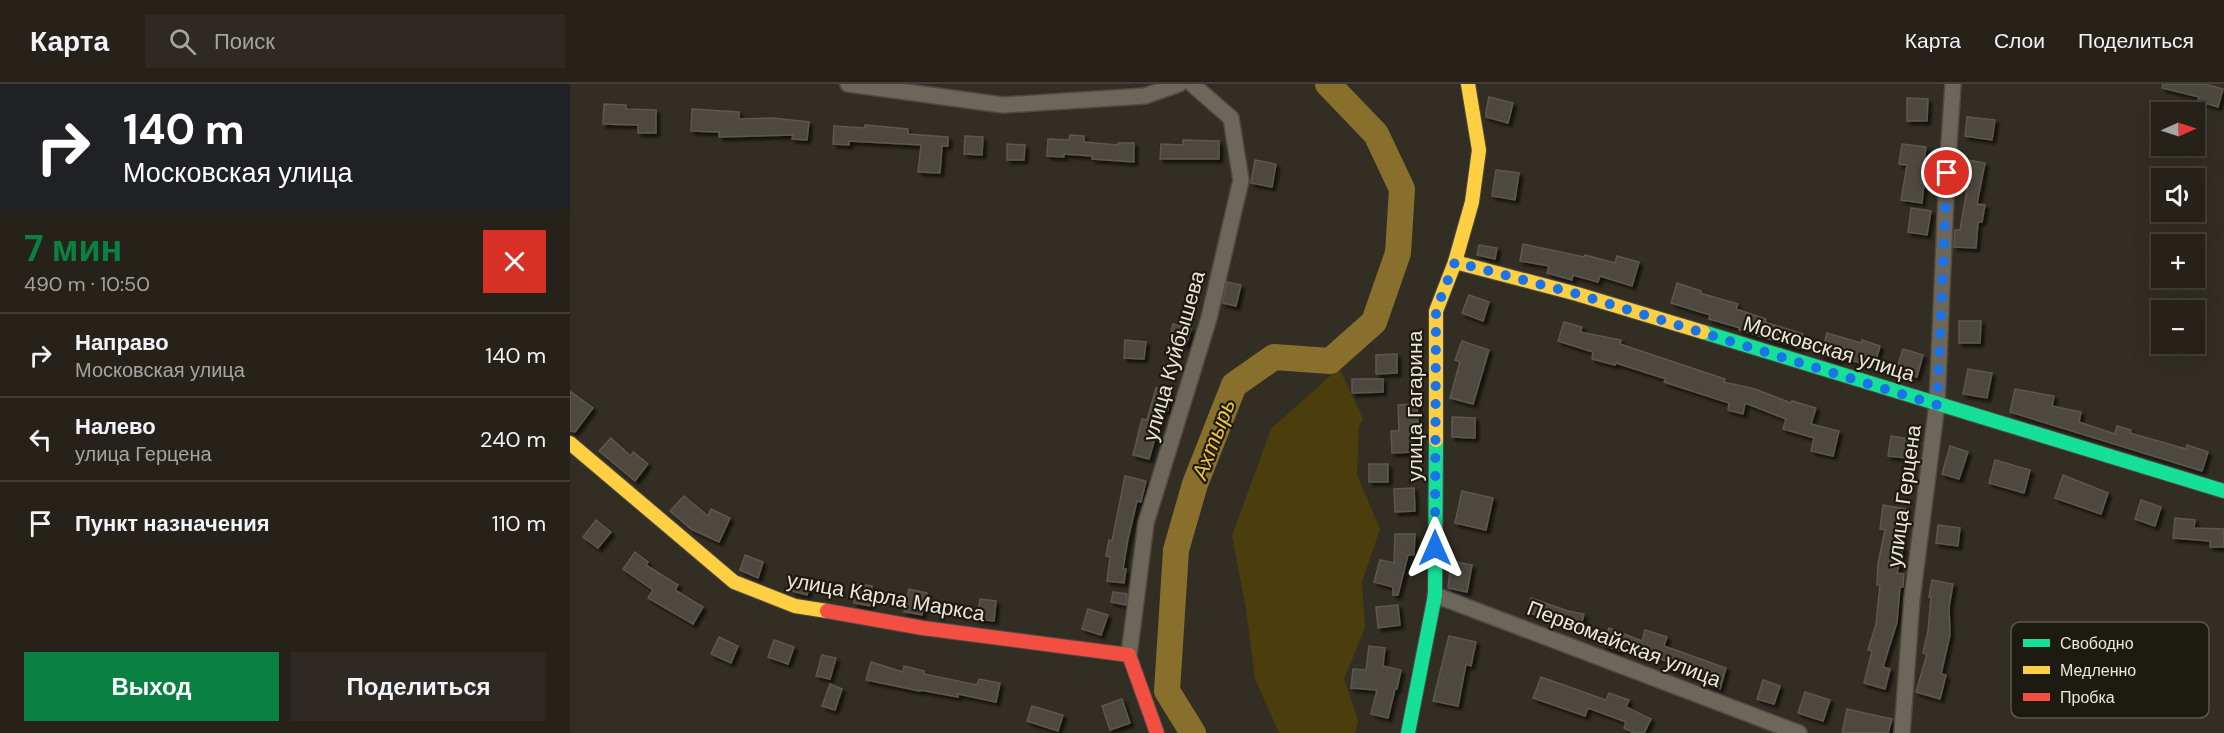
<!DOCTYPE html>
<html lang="ru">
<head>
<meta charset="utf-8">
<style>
	:root { --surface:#26221a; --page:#2e2a23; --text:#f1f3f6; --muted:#a4a4a2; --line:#423f39; --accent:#0b8043 }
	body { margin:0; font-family:"DM Sans",sans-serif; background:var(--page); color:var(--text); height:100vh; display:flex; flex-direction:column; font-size:22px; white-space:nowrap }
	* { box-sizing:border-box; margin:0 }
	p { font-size:20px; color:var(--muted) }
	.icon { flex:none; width:33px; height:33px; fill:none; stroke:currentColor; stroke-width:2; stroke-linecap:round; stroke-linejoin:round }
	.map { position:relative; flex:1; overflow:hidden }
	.drawer { display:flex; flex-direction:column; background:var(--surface); width:570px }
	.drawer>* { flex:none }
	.guide { background:#202124; color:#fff; overflow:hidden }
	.needle { width:39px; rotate:87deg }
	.buttons { position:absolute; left:1581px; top:18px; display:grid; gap:12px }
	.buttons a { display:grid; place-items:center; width:54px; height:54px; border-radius:0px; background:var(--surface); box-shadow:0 6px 24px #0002,0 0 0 2px var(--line); font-size:30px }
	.pin { position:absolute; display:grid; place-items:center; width:51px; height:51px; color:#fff; margin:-26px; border:3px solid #fff; border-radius:50%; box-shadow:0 2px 6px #0007 }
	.me { position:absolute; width:66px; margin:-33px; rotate:0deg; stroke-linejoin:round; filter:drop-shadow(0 0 4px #0008) }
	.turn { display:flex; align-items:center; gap:21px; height:126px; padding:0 24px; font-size:27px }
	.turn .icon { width:78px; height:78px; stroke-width:2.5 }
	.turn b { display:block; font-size:42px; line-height:51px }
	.round { display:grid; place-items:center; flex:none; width:63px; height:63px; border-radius:0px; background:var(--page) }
	.headline { display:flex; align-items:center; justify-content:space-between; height:102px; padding:0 24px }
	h1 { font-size:36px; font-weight:700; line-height:45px; color:var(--accent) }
	.action { display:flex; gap:12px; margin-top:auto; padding:12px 24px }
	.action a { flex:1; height:69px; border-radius:0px; background:var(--accent); color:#fff; font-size:24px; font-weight:700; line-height:69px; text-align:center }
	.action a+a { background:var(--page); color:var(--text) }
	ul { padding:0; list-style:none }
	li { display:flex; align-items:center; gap:18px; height:84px; padding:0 24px; border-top:2px solid var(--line) }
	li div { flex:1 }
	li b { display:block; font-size:22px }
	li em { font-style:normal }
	header { display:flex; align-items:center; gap:36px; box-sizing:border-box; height:84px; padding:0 30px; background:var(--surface); border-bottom:2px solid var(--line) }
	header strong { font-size:28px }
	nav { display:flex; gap:33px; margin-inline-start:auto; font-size:21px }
	.search { width:420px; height:54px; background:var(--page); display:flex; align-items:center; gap:15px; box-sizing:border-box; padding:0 21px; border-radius:0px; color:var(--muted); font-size:22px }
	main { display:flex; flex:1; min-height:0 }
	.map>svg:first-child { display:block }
	.green { fill:#4c3d0c }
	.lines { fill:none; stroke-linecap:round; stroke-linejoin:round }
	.river { stroke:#88702c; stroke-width:26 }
	.building { fill:#4d493f; stroke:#5c584e; stroke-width:1.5; filter:url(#shadow) }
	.street-casing { stroke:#4f4b42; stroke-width:18 }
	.fast-casing { stroke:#4f4b42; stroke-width:16 }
	.slow-casing { stroke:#4f4b42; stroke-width:16 }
	.jam-casing { stroke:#4f4b42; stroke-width:16 }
	.street { stroke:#6c675a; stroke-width:15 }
	.fast { stroke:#16e098; stroke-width:14 }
	.slow { stroke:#ffcf43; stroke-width:14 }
	.jam { stroke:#f24e42; stroke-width:14 }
	.route { stroke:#1a73e8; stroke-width:10; stroke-dasharray:0 18 }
	.labels { text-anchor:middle; stroke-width:4.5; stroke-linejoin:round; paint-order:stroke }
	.street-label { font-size:21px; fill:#ece7db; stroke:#1d1a11 }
	.water-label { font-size:22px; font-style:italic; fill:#efc53f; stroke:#1d1a11 }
	.key { fill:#1d1a11; stroke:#5b584e; stroke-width:1.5 }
	.key-label { font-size:16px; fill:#ece7db }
</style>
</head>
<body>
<header>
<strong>Карта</strong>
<div class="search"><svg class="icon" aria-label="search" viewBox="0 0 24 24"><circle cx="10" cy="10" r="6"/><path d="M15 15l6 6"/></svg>Поиск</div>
<nav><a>Карта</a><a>Слои</a><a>Поделиться</a></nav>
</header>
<main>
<section class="drawer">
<div class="guide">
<div class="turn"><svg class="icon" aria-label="right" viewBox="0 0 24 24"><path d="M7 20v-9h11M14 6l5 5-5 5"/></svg><div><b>140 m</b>Московская улица</div></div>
</div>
<div class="headline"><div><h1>7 мин</h1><p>490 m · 10:50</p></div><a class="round" style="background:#d93025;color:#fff"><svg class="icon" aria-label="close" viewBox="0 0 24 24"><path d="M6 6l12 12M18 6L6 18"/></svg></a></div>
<ul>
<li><svg class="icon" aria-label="right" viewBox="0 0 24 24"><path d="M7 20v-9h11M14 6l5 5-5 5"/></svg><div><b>Направо</b><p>Московская улица</p></div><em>140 m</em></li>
<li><svg class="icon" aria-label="left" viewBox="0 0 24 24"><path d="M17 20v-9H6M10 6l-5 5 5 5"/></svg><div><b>Налево</b><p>улица Герцена</p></div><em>240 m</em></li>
<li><svg class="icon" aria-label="arrive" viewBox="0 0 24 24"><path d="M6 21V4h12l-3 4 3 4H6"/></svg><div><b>Пункт назначения</b></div><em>110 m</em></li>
</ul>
<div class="action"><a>Выход</a><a>Поделиться</a></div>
</section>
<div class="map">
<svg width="1654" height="649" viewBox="0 0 1654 649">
	<defs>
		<filter id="shadow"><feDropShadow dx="3.5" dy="3.5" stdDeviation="1.5" flood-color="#0009"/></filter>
	</defs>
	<rect width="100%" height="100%" fill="#332e23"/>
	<path class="green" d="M769 284 793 335 789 343 787 391 810 445 792 498 795 544 774 595 788 636 785 649H709L685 595 676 525 662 452 701 345Z"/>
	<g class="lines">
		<path class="river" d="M623 649 597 607 606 466 625 400 664 301 704 273 760 277 804 238 828 169 832 105 806 50 758 0"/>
	</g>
	<g class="building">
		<path d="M1593 0H1635L1653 5 1648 23 1628 17 1629 13 1592 4Z"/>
		<path d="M919 13 943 19 938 39 916 33V28Z"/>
		<path d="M1337 14 1358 15 1357 37H1337Z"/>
		<path d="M34 20 56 21V25L86 26V49H68V41L33 40Z"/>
		<path d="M122 25 169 28V35L203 34 239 38 237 56 222 55 223 51 149 53V48L121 47Z"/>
		<path d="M1397 33 1425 36 1422 56 1395 52Z"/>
		<path d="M295 41 338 45V50L378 53V62H372L370 89 348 88 351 61 279 57V61L263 60 264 42 295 44Z"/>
		<path d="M500 51 514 52V58L548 61V59H564V78L522 75V72L494 70V73L477 72 478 55 499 56Z"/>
		<path d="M395 52 413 53 412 71 394 70Z"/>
		<path d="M613 56 649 57V75H590L591 60 613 61Z"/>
		<path d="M437 60 455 61 454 76H437Z"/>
		<path d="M1332 60 1356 63 1351 99H1354L1352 119 1331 116 1337 81 1329 80Z"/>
		<path d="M1393 75 1415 79 1407 120 1415 121 1412 138H1408L1406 164 1384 163 1385 146H1390L1398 99 1388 97Z"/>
		<path d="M685 76 706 80 702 103 681 99Z"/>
		<path d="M926 86 949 89 945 116 922 112Z"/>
		<path d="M1341 124 1361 127 1357 151 1338 148Z"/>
		<path d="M953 160 1014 173 1015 171 1045 179 1047 172 1069 178 1062 202 1030 192 1028 198 1003 191 1002 196 977 189 979 182 950 177Z"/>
		<path d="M909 161 927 164 925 175 907 171Z"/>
		<path d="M657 198 671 201 666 222 652 219Z"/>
		<path d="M1107 199 1131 207 1130 209 1168 220 1166 225 1196 235 1195 238 1233 250 1229 264 1169 246 1170 244 1139 235 1140 231 1101 219Z"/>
		<path d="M899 211 919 218 913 237 892 229Z"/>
		<path d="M1389 237H1411L1410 259H1389Z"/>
		<path d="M994 238 1012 243 1010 248 1051 256 1050 260 1155 295 1154 298 1185 305 1221 319 1222 317 1246 324 1241 340 1269 347 1263 372 1241 367 1244 354 1213 345 1216 335 1175 319 1173 330 1158 326 1159 319 1094 298 1096 295 1046 279 1045 281 1022 275 1023 268 988 257Z"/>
		<path d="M603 240 621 245 616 261 599 256Z"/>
		<path d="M1257 249 1291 259 1292 256 1310 262 1304 283 1270 273 1269 276 1251 271Z"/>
		<path d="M555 256 576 258 574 275 554 274Z"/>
		<path d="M892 257 919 266 903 320 880 314 890 278 885 276Z"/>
		<path d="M1333 265 1353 271 1347 293 1326 287Z"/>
		<path d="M827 270V289L806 290V271Z"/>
		<path d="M1398 285 1422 289 1417 314 1393 310Z"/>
		<path d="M782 295H813V308L782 309Z"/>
		<path d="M586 304H599L598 326H593L579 375 563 371 572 335 577 336Z"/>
		<path d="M1445 305 1484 312 1482 322 1511 328 1509 338 1545 350 1547 342 1561 346 1560 349 1616 365 1617 361 1638 368 1632 387 1440 328Z"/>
		<path d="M0 307 23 324 5 348 0 347Z"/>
		<path d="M847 320 848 338H843V368L822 369 821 347H829L828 321Z"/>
		<path d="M882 333 905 334V354L882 353Z"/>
		<path d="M1321 352 1340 355 1337 374 1318 372Z"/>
		<path d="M41 354 61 372 63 368 78 380 65 397 29 367Z"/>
		<path d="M1380 362 1398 368 1389 395 1372 390Z"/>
		<path d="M1425 376 1460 386 1454 409 1419 399Z"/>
		<rect x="799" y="380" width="19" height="18"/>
		<path d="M1493 391 1538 409 1531 430 1485 414Z"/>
		<path d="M555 392 576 397 571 418 567 417 558 455 553 485H556L554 499 537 497 540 473 536 472 539 456 542 457Z"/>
		<path d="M844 404 845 427 825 428 824 405Z"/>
		<path d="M892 407 923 414 916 446 885 439Z"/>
		<path d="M114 412 138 432 141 425 160 434 149 458 121 445 100 427Z"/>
		<path d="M1571 416 1591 423 1585 442 1565 435Z"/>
		<path d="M1313 421 1336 425 1330 463 1333 464 1327 489 1334 490 1333 503H1330L1327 538 1313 583 1320 585 1315 605 1294 599 1302 567 1298 566 1306 540 1310 501H1307L1308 480 1315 446 1310 445Z"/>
		<path d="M1605 434 1625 436 1624 444 1654 445V463H1640V457L1603 454Z"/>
		<path d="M26 436 41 448 28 464 13 453Z"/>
		<path d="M1368 441 1390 444 1388 462 1366 459Z"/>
		<path d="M825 450H845L844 471H838L828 511H823V503L804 498 810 476 824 479Z"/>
		<path d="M65 468 78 478 76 481 108 501 105 506 133 523 123 540 78 514 83 506 53 485Z"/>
		<path d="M175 471 193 478 188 494 170 486Z"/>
		<path d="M881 477 902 481 897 508 878 504Z"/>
		<path d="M225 496 240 501 237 511 222 507Z"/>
		<path d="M1362 496 1383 500 1379 523 1380 551 1371 590 1376 591 1370 615 1346 608 1357 570 1353 569 1358 547 1361 513H1359Z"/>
		<path d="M287 500 302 502 300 522 284 519Z"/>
		<path d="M339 505 357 509 352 531 334 528Z"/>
		<path d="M543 508 557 510 556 521 541 518Z"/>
		<path d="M961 514 998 527 1014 530 1010 546 957 528Z"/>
		<path d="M410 515 426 517 424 537 407 535Z"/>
		<path d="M828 521 830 541 808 544 806 523Z"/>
		<path d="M518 525 538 531 531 551 512 545Z"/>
		<path d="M1039 544 1072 557 1075 546 1097 553 1094 562 1156 584 1150 605 1133 599 1134 594 1100 583 1102 579 1051 563 1050 567 1033 561Z"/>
		<path d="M879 552 906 558 901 582 896 580 888 622 863 617Z"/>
		<path d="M149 553 168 562 161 579 141 570Z"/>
		<path d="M204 556 224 563 218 580 198 573Z"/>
		<path d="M799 562 815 564 813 582 831 586 827 605H825L818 634 801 630 807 606 781 604 783 585 796 586Z"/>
		<path d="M252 571 266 574 260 595 246 592Z"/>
		<path d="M301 578 333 588 334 582 354 587V590L407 601 409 595 430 599 426 618 388 610V613L350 606V607L296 596Z"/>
		<path d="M971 593 1036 616 1039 609 1059 616 1056 623 1081 635 1074 649H1064L1054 644 1056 638 1018 624 1015 632 963 614Z"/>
		<path d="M1193 596 1210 602 1204 620 1187 615Z"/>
		<path d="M260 600 272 605 265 626 252 622Z"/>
		<path d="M1235 608 1260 616 1253 637 1228 629Z"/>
		<path d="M552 615 560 639 540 646 532 622Z"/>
		<path d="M462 622 493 631 488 647 457 637Z"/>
		<path d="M1277 625 1322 635 1318 649H1272Z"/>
	</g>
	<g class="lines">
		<defs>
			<g id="street">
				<path d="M278 0 433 21 575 12 609 0"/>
				<path d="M865 511 1229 649"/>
				<path d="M559 571 576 439 639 234 671 96 661 34 622 0"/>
				<path d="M1332 649 1342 515 1367 320 1377 89 1383 0"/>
			</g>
			<g id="fast">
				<path d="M1133 248 1654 407"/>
				<path d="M838 649 865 511 866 356"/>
			</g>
			<g id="slow">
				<path d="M885 178 1007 210 1133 248"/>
				<path d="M866 356V227L885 178 902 118 909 66 898 0"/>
				<path d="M0 359 164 498 225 522 257 527"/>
			</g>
			<path id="jam" d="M257 527 353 544 559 571 587 649"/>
		</defs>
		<use href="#street" class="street-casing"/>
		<use href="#fast" class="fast-casing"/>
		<use href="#slow" class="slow-casing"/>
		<use href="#jam" class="jam-casing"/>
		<use href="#street" class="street"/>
		<use href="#fast" class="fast"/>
		<use href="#slow" class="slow"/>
		<use href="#jam" class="jam"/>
	</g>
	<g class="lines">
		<path class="route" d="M865 464 866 226 885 178 1007 210 1367 321 1377 89"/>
	</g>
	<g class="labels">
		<g class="street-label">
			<text transform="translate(1259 265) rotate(17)" y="7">Московская улица</text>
			<text transform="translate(604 272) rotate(-74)" y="7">улица Куйбышева</text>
			<text transform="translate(845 322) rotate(-90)" y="7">улица Гагарина</text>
			<text transform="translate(1334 412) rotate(-82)" y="7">улица Герцена</text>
			<text transform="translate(316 513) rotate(10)" y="7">улица Карла Маркса</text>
			<text transform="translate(1054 560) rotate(21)" y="7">Первомайская улица</text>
		</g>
		<g class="water-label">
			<text transform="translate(643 355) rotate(-69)" y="8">Ахтырь</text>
		</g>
	</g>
	<rect x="1441" y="538" width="198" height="96" rx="9" class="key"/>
	<rect x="1453" y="555" width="27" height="8" fill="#16e098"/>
	<rect x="1453" y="582" width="27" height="8" fill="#ffcf43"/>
	<rect x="1453" y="609" width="27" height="8" fill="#f24e42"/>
	<g class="key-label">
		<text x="1490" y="565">Свободно</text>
		<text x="1490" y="592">Медленно</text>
		<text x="1490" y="619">Пробка</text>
	</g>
</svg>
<div class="buttons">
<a><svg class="needle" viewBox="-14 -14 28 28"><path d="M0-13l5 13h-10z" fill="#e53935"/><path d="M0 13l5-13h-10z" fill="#a4a4a2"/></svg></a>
<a><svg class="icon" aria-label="sound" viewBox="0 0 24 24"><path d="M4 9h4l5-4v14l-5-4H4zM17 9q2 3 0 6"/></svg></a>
<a>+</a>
<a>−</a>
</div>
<div class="pin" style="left:1377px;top:89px;background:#d93025"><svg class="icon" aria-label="arrive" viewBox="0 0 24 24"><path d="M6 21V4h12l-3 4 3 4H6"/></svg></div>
<svg class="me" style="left:865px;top:464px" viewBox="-20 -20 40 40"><path d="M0-17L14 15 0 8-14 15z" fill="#1a73e8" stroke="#fff" stroke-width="4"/></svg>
</div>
</main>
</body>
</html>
